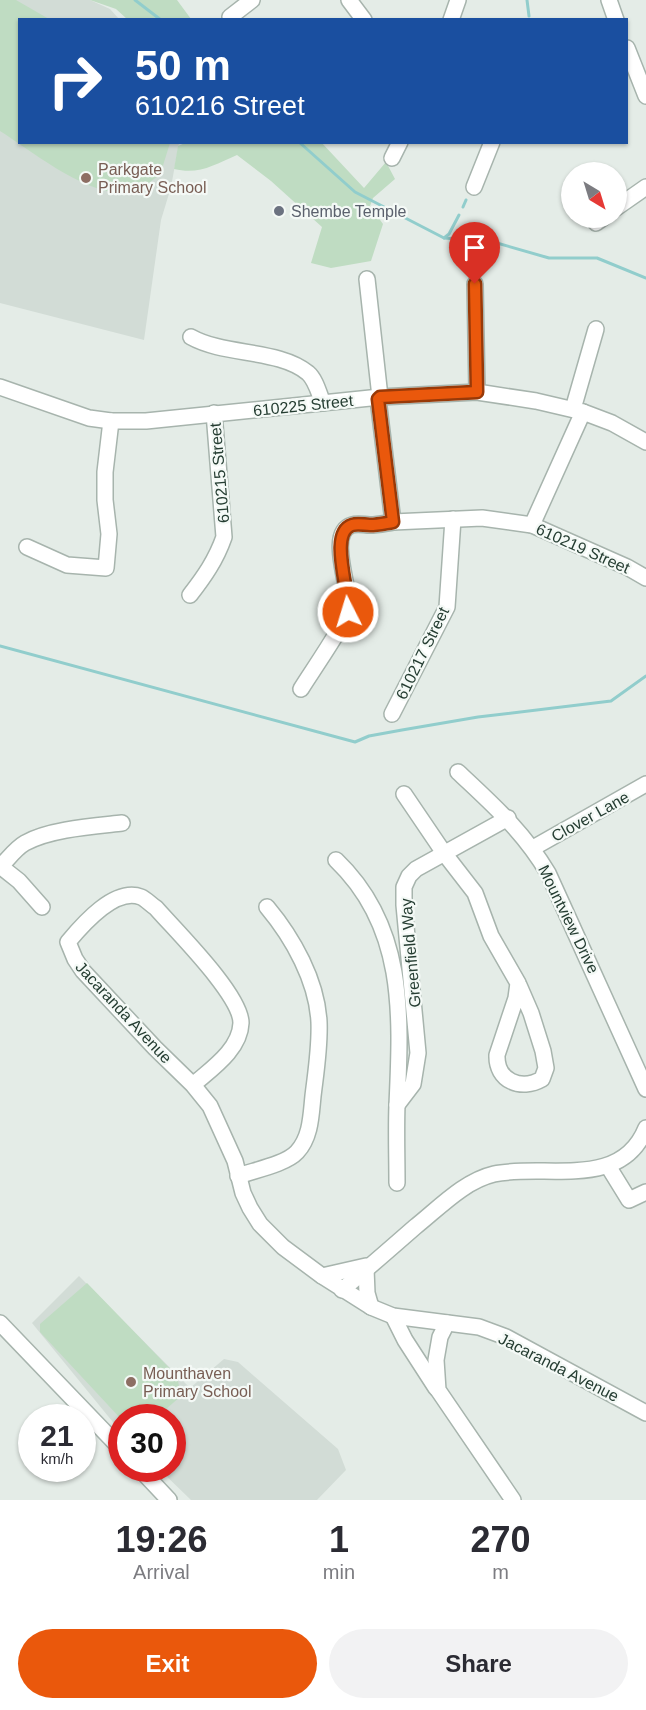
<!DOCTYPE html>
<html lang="en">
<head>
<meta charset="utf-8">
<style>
	:root { --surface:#fff; --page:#f2f2f3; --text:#2b2b33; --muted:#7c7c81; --accent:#ea580c }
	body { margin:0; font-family:Arial,sans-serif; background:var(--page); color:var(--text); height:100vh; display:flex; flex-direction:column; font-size:22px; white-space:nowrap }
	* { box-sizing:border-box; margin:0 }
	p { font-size:20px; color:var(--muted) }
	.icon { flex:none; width:33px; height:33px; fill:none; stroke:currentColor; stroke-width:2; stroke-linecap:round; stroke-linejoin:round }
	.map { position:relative; height:1500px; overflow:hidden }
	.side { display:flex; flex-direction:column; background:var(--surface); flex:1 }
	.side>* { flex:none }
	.top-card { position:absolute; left:18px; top:18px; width:610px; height:126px; border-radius:0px; box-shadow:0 2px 4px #0004; background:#1a4fa0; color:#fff; overflow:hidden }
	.needle { width:39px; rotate:142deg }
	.buttons { position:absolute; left:561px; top:162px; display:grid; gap:12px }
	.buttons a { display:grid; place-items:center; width:66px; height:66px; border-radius:50%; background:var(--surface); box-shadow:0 2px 4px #0004; font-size:30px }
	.speed { position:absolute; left:18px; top:1404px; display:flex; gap:12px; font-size:30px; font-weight:700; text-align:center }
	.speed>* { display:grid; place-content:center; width:78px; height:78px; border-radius:50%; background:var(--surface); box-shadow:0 2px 4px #0004; line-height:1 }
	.speed small { font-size:15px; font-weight:400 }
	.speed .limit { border:9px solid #d22; background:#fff; color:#111 }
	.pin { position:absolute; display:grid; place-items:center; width:51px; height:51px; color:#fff; margin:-62px -26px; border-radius:50% 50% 50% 0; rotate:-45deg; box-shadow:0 0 6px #0007 }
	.pin .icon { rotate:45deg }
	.me { position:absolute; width:66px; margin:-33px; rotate:355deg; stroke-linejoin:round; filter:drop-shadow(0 0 4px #0008) }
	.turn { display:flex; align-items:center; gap:21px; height:126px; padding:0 18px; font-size:27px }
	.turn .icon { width:78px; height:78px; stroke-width:2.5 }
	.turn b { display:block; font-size:42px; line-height:51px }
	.eta { display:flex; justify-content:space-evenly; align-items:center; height:102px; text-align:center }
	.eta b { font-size:36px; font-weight:700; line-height:42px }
	.cta { display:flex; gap:12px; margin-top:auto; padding:12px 18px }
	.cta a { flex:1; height:69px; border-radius:36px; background:var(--accent); color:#fff; font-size:24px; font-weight:700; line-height:69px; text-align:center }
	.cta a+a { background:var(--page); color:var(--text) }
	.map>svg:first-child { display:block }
	.built { fill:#d2dcd6 }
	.green { fill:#bfdcc2 }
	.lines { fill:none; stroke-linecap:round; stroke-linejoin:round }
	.stream { stroke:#91cdcc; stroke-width:3 }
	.minor-casing { stroke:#a7b4ad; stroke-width:18 }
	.minor { stroke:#fff; stroke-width:15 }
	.route-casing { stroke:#983908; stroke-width:15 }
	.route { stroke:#ea580c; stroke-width:10 }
	.education-dot { fill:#8d6e63; stroke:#f4f9f6; stroke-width:2 }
	.worship-dot { fill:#6b7280; stroke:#f4f9f6; stroke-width:2 }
	.labels { text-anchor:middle; stroke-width:4.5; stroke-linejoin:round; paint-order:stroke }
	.education-label { font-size:16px; fill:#785e54; stroke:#f4f9f6; text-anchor:start }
	.worship-label { font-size:16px; fill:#5b616d; stroke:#f4f9f6; text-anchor:start }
	.street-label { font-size:16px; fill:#253d32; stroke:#f4f9f6 }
</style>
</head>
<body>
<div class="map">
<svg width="646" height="1500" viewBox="0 0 646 1500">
	<rect width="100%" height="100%" fill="#e4ece7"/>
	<g class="built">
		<path d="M0 0H90L110 9 119 19 20 20V142L179 143 171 187 161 220 144 340 0 303Z"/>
		<path d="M79 1276 190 1388 224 1359 238 1362 338 1449 346 1470 317 1500H191L159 1469 172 1468V1418H122L121 1432 32 1323Z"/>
	</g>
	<g class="green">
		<path d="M0 0H16L49 19 20 20V142L170 143 160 175C152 180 144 187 136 190 97 205 32 151 0 131Z"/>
		<path d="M90 0H177L191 19H127L116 9Z"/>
		<path d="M321 142 364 188 386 162 395 179 373 198 370 206 383 224 371 261 331 268 311 263 322 227 271 181 237 155C214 165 199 175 174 169L178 146 185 143Z"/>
		<path d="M87 1283 177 1376 181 1396 157 1417 121 1419 40 1332V1324Z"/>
	</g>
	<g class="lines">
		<g class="stream">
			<path d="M135 0 161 20"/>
			<path d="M527 0 529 16"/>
			<path d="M299 142 355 192 444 238 490 241 549 258H597L646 278"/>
			<path d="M463 207 466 200"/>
			<path d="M444 238 449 234 459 215"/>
			<path d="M0 646 355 742 369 736 402 730 478 717 611 701 646 676"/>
		</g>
		<defs>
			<g id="minor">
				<path d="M349 0 364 20"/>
				<path d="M609 0 616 20"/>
				<path d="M230 17 252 0"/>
				<path d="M451 20 458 0"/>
				<path d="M627 48 646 96"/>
				<path d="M392 158 400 142"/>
				<path d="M474 187 492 142"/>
				<path d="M616 208 646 187"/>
				<path d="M596 223 603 218"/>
				<path d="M367 279 380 397 378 399 393 522 482 518 532 525 627 567 646 578"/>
				<path d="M475 284 477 392"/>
				<path d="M191 337C225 356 279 349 308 373 316 380 319 394 323 403"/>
				<path d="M0 387 89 418 111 421H146L380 397 477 392 536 401 583 412 612 423 646 442"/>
				<path d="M573 409 596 329"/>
				<path d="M532 525 583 412"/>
				<path d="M27 547 67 565 106 568 109 534 105 500V472L111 421"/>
				<path d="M190 595C204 577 216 560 224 537L214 413"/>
				<path d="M301 689C310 674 346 623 348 610 352 590 326 533 352 525 358 523 364 525 370 525 378 525 386 523 393 522"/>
				<path d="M392 714 447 607 453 519"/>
				<path d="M458 772C493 805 523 831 548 873L646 1089"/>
				<path d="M404 794 444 853 475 893 491 936 518 983 531 1013 543 1051 546 1068 542 1079C521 1091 496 1081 497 1055L516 998 518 983"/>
				<path d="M533 848 646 784"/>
				<path d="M336 860C406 927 401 1015 397 1105 396 1131 397 1157 397 1183"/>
				<path d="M0 866 19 881 42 907"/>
				<path d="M1 866C8 859 16 848 25 843 49 829 95 826 122 823"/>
				<path d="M193 1085C211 1069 240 1050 241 1023 241 995 176 931 156 908 151 905 146 899 141 897 115 887 83 924 68 942L75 959 83 971 155 1048 193 1085 210 1106 235 1161 243 1193 250 1208 260 1224 283 1247 322 1276 371 1307 393 1316 479 1327 506 1337 646 1413"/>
				<path d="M397 1105 413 1084 418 1053 404 905V887L409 876 416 869 508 818"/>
				<path d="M608 1166 629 1200 646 1192"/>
				<path d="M238 1176C255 1170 286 1164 297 1152 311 1137 311 1115 313 1096 316 1071 320 1047 319 1022 317 981 293 938 267 907"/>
				<path d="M366 1269 367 1293 371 1307"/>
				<path d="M322 1276 366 1266"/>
				<path d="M342 1290C367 1269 391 1248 415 1227 439 1208 464 1181 494 1174 544 1163 621 1191 646 1128"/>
				<path d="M393 1316 405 1340 436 1388"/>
				<path d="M0 1323 122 1450"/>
				<path d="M447 1323 440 1337 436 1360 438 1390 513 1500"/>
				<path d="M139 1468 169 1500"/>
			</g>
		</defs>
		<use href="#minor" class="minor-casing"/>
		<use href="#minor" class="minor"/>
	</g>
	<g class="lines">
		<defs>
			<path id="route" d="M348 612C350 591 328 533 352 525 358 523 364 525 370 525 378 525 386 523 393 522L378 399 380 397 477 392 475 284"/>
		</defs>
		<use href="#route" class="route-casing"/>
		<use href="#route" class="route"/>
	</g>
	<g class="education-dot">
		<circle cx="86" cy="178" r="6"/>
		<circle cx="131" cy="1382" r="6"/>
	</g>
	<circle class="worship-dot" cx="279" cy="211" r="6"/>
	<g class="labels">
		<g class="education-label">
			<text x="98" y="175">Parkgate<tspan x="98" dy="18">Primary School</tspan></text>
			<text x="143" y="1379">Mounthaven<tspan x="143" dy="18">Primary School</tspan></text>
		</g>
		<g class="worship-label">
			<text x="291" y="217">Shembe Temple</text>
		</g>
		<g class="street-label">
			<text transform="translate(303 405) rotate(-6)" y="6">610225 Street</text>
			<text transform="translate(219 473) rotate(-95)" y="6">610215 Street</text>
			<text transform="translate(583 548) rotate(24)" y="6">610219 Street</text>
			<text transform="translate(422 653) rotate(-64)" y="6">610217 Street</text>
			<text transform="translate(590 816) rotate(-29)" y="6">Clover Lane</text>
			<text transform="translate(569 919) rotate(64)" y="6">Mountview Drive</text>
			<text transform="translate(410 953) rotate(-95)" y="6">Greenfield Way</text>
			<text transform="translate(124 1012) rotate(47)" y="6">Jacaranda Avenue</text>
			<text transform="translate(559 1367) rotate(27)" y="6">Jacaranda Avenue</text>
		</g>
	</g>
</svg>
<div class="buttons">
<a><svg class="needle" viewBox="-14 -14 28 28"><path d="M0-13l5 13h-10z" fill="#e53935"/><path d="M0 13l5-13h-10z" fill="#7c7c81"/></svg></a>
</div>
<div class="speed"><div>21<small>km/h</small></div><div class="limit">30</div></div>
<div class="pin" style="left:475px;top:284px;background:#d93025"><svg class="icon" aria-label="arrive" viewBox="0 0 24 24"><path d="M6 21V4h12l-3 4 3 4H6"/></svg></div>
<svg class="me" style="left:348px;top:612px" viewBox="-20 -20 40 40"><circle r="17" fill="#ea580c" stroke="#fff" stroke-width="3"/><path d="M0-11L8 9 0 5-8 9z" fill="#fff"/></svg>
<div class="top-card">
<div class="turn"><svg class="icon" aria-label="right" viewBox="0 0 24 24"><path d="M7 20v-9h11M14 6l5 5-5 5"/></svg><div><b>50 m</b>610216 Street</div></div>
</div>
</div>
<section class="side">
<div class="eta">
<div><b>19:26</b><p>Arrival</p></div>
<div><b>1</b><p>min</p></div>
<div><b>270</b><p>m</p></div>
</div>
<div class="cta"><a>Exit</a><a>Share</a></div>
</section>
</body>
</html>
